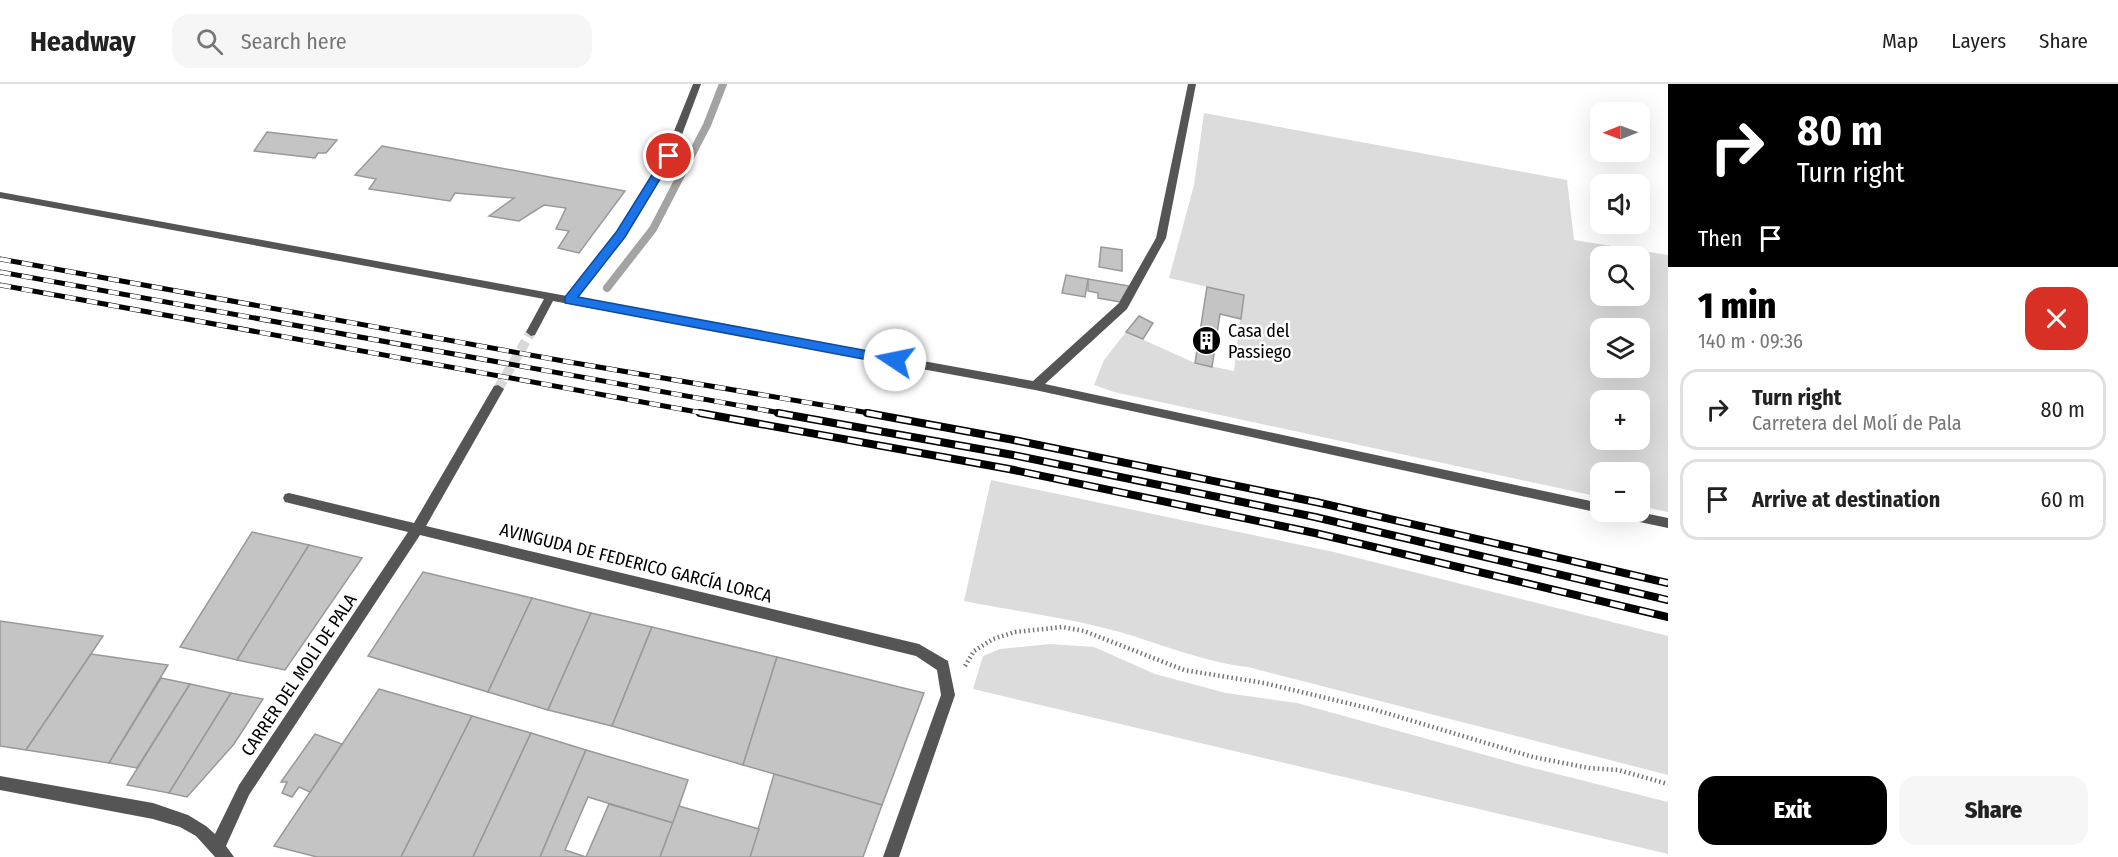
<!DOCTYPE html>
<html lang="en">
<head>
<meta charset="utf-8">
<style>
	:root { --surface:#fff; --page:#f6f6f6; --text:#222; --muted:#767676; --line:#e0e0e0; --accent:#000 }
	body { margin:0; font-family:"Fira Sans Condensed",sans-serif; background:var(--page); color:var(--text); height:100vh; display:flex; flex-direction:column; font-size:22px; white-space:nowrap }
	* { box-sizing:border-box; margin:0 }
	p { font-size:20px; color:var(--muted) }
	.icon { flex:none; width:33px; height:33px; fill:none; stroke:currentColor; stroke-width:2; stroke-linecap:round; stroke-linejoin:round }
	.map { position:relative; flex:1; overflow:hidden }
	.details { display:flex; flex-direction:column; background:var(--surface); width:450px }
	.details>* { flex:none }
	.hud { background:#000; color:#fff; overflow:hidden }
	.needle { width:39px; rotate:269deg }
	.controls { position:absolute; left:1590px; top:18px; display:grid; gap:12px }
	.controls a { display:grid; place-items:center; width:60px; height:60px; border-radius:12px; background:var(--surface); box-shadow:0 6px 24px #0002; font-size:30px }
	.pin { position:absolute; display:grid; place-items:center; width:51px; height:51px; color:#fff; margin:-26px; border:3px solid #fff; border-radius:50%; box-shadow:0 2px 6px #0007 }
	.me { position:absolute; width:66px; margin:-33px; rotate:281deg; stroke-linejoin:round; filter:drop-shadow(0 0 4px #0008) }
	.turn { display:flex; align-items:center; gap:21px; height:126px; padding:0 30px; font-size:27px }
	.turn .icon { width:78px; height:78px; stroke-width:2.5 }
	.turn b { display:block; font-size:42px; line-height:51px }
	.then { display:flex; align-items:center; height:57px; padding:0 30px; background:#0003; gap:12px; font-size:22px }
	.round { display:grid; place-items:center; flex:none; width:63px; height:63px; border-radius:18px; background:var(--page) }
	.overview { display:flex; align-items:center; justify-content:space-between; height:102px; padding:0 30px }
	h1 { font-size:36px; font-weight:800; line-height:45px; color:var(--accent) }
	.primary-button { display:flex; gap:12px; margin-top:auto; padding:12px 30px }
	.primary-button a { flex:1; height:69px; border-radius:18px; background:var(--accent); color:#fff; font-size:24px; font-weight:800; line-height:69px; text-align:center }
	.primary-button a+a { background:var(--page); color:var(--text) }
	ul { padding:0; list-style:none }
	li { display:flex; align-items:center; gap:18px; height:81px; margin:0 12px 9px; padding:0 18px; border:3px solid var(--line); border-radius:18px }
	li div { flex:1 }
	li b { display:block; font-size:22px }
	li em { font-style:normal }
	header { display:flex; align-items:center; gap:36px; box-sizing:border-box; height:84px; padding:0 30px; background:var(--surface); border-bottom:2px solid var(--line) }
	header strong { font-size:28px }
	nav { display:flex; gap:33px; margin-inline-start:auto; font-size:21px }
	.search { width:420px; height:54px; background:var(--page); display:flex; align-items:center; gap:15px; box-sizing:border-box; padding:0 21px; border-radius:18px; color:var(--muted); font-size:22px }
	main { display:flex; flex:1; min-height:0 }
	.map>svg:first-child { display:block }
	.green { fill:#dcdcdc; fill-rule:evenodd }
	.lines { fill:none; stroke-linecap:round; stroke-linejoin:round }
	.stream { stroke:#a3a3a3; stroke-width:8 }
	.building { fill:#c4c4c4; stroke:#999; stroke-width:1.5 }
	.minor-tunnel { stroke:#d9d9d9; stroke-width:10; stroke-dasharray:10 5; stroke-linecap:butt }
	.path { stroke:#777; stroke-width:4.5; stroke-dasharray:1.5 3; stroke-linecap:butt }
	.minor { fill:#555; fill-rule:evenodd }
	.rail-far1-casing { stroke:#000; stroke-width:5 }
	.rail-casing { stroke:#000; stroke-width:8 }
	.rail-far1 { stroke:#fff; stroke-width:4; stroke-dasharray:11; stroke-linecap:butt }
	.rail { stroke:#fff; stroke-width:5; stroke-dasharray:15; stroke-linecap:butt }
	.route { fill:#1a73e8; stroke:#114b97; stroke-width:1.5 }
	.labels { text-anchor:middle; stroke-width:5; stroke-linejoin:round; paint-order:stroke }
	.poi-label { font-size:18px; fill:#000; stroke:#fff; text-anchor:start }
	.street-label { font-size:18px; fill:#000; stroke:#fff }
</style>
</head>
<body>
<header>
<strong>Headway</strong>
<div class="search"><svg class="icon" aria-label="search" viewBox="0 0 24 24"><circle cx="10" cy="10" r="6"/><path d="M15 15l6 6"/></svg>Search here</div>
<nav><a>Map</a><a>Layers</a><a>Share</a></nav>
</header>
<main>
<div class="map">
<svg width="1668" height="773" viewBox="0 0 1668 773">
	<rect width="100%" height="100%" fill="#fff"/>
	<g class="green">
		<path d="M1204 29 1567 96 1574 156 1668 171V428L1640 422V388H1600V413L1114 308 1094 301 1104 276 1126 248 1195 279 1234 287 1243 211 1169 194 1194 101ZM1600 172H1640V212H1600ZM1600 244H1640V284H1600ZM1600 316H1640V356H1600Z"/>
		<path d="M991 396 1334 468 1668 552V691L1248 583C1201 578 1158 558 1112 546 1064 533 1013 527 964 517Z"/>
		<path d="M1050 560 1094 563 1155 590 1226 609 1297 619 1525 682 1668 718V770L973 605 983 572 1000 565Z"/>
	</g>
	<g class="lines">
		<path class="stream" d="M607 204 653 145 707 41 723 0"/>
	</g>
	<g class="building">
		<path d="M267 48 337 56 326 69H318L315 74 254 67Z"/>
		<path d="M382 62 625 107 579 169 558 164 569 147 556 145 566 124 544 121 519 137 489 132 514 114 455 109 450 117 369 105 376 95 355 91Z"/>
		<path d="M1101 163 1122 166V187L1099 183Z"/>
		<path d="M1066 191 1088 195 1085 213 1062 209Z"/>
		<path d="M1088 195 1129 202 1120 218 1098 214V209L1088 207Z"/>
		<path d="M1207 203 1244 211 1241 235 1220 230 1212 283 1195 279Z"/>
		<path d="M1139 232 1153 239 1143 255 1126 248Z"/>
		<path d="M252 448 309 461 237 576 180 563Z"/>
		<path d="M309 461 362 474 285 586 237 576Z"/>
		<path d="M423 488 532 514 488 608 368 572Z"/>
		<path d="M532 514 591 529 548 626 488 608Z"/>
		<path d="M591 529 652 543 612 642 548 626Z"/>
		<path d="M0 537 103 552 26 666 0 662Z"/>
		<path d="M652 543 777 573 743 681 612 642Z"/>
		<path d="M91 570 168 581 109 679 26 666Z"/>
		<path d="M777 573 924 609 882 721 743 681Z"/>
		<path d="M161 594 190 600 137 684 109 679Z"/>
		<path d="M190 600 231 609 169 709 127 701Z"/>
		<path d="M379 605 472 632 401 773H317L274 762Z"/>
		<path d="M231 609 263 615 234 660 187 713 169 709Z"/>
		<path d="M472 632 531 649 473 773H401Z"/>
		<path d="M531 649 586 666 540 773H473Z"/>
		<path d="M315 650 342 660 310 708 299 703 292 713 282 709 287 698H281Z"/>
		<path d="M586 666 688 696 673 739 588 713 565 766 586 773H540Z"/>
		<path d="M774 690 882 721 863 773H750Z"/>
		<path d="M609 720 673 739 660 773H586Z"/>
		<path d="M679 722 759 745 750 773H660Z"/>
	</g>
	<g class="lines">
		<path class="minor-tunnel" d="M498 305 531 248"/>
		<path class="path" d="M965 582 974 567 993 555 1015 548 1062 543 1084 547 1184 586 1264 599 1376 626 1533 673 1589 684 1618 686 1668 700"/>
		<g class="minor">
			<path d="M693 0H701L674 72 624 152 577 214 1033 297 1119 219 1156 154 1188 0H1196L1166 154 1127 225 1045 300 1600 419V428H1604L1600 429 1035 306 553 217 535 251 531 252 526 248 544 215 0 114V108L567 212 618 148 664 72Z"/>
			<path d="M498 301 504 305 426 442 919 560 948 577 955 611 899 773H883L941 611 937 586 916 572 420 451 249 711 226 762 234 773H215L196 752 180 743 153 735 0 706V692L153 719 188 731 206 742 215 750 239 701 408 448 289 419 285 418 283 414 285 410 289 409 414 439 494 302Z"/>
			<path d="M1610 428H1639L1668 434V444L1616 433 1612 432Z"/>
		</g>
		<defs>
			<g id="rail-far1">
				<path d="M0 175 569 278 875 330"/>
				<path d="M0 188 786 330"/>
				<path d="M0 201 708 330"/>
			</g>
			<g id="rail">
				<path d="M700 329 1009 385 1315 449 1668 533"/>
				<path d="M778 329 1013 371 1315 433 1668 516"/>
				<path d="M867 329 1014 356 1316 418 1668 499"/>
			</g>
		</defs>
		<use href="#rail-far1" class="rail-far1-casing"/>
		<use href="#rail" class="rail-casing"/>
		<use href="#rail-far1" class="rail-far1"/>
		<use href="#rail" class="rail"/>
	</g>
	<path class="route" d="M669 69 674 72 625 153 578 213 895 272 901 276 900 280 895 281 565 219V213L617 147 665 70Z"/>
	<defs>
		<symbol id="building-disc" viewBox="-11 -11 22 22"><circle r="9.5" fill="#000" stroke="#fff"/><path d="M-4-6H4V6H1V3H-1V6H-4ZM-2.5-4.3h1.7v1.8h-1.7ZM.8-4.3h1.7v1.8H.8ZM-2.5-1h1.7V.8h-1.7ZM.8-1h1.7V.8H.8Z" fill="#fff"/></symbol>
	</defs>
	<g fill-rule="evenodd">
		<use href="#building-disc" x="1190" y="240" width="33" height="33"/>
	</g>
	<g class="labels">
		<g class="poi-label">
			<text x="1228" y="253">Casa del<tspan x="1228" dy="21">Passiego</tspan></text>
		</g>
		<g class="street-label">
			<text transform="translate(636 479) rotate(14)" y="6">AVINGUDA DE FEDERICO GARCÍA LORCA</text>
			<text transform="translate(299 591) rotate(-56)" y="6">CARRER DEL MOLÍ DE PALA</text>
		</g>
	</g>
</svg>
<div class="controls">
<a><svg class="needle" viewBox="-14 -14 28 28"><path d="M0-13l5 13h-10z" fill="#e53935"/><path d="M0 13l5-13h-10z" fill="#767676"/></svg></a>
<a><svg class="icon" aria-label="sound" viewBox="0 0 24 24"><path d="M4 9h4l5-4v14l-5-4H4zM17 9q2 3 0 6"/></svg></a>
<a><svg class="icon" aria-label="search" viewBox="0 0 24 24"><circle cx="10" cy="10" r="6"/><path d="M15 15l6 6"/></svg></a>
<a><svg class="icon" aria-label="layers" viewBox="0 0 24 24"><path d="M12 4l9 5-9 5-9-5zM3 14l9 5 9-5"/></svg></a>
<a>+</a>
<a>−</a>
</div>
<div class="pin" style="left:669px;top:72px;background:#d93025"><svg class="icon" aria-label="arrive" viewBox="0 0 24 24"><path d="M6 21V4h12l-3 4 3 4H6"/></svg></div>
<svg class="me" style="left:895px;top:276px" viewBox="-20 -20 40 40"><circle r="19" fill="#fff"/><path d="M0-13L10 11 0 6-10 11z" fill="#1a73e8"/></svg>
</div>
<section class="details">
<div class="hud">
<div class="turn"><svg class="icon" aria-label="right" viewBox="0 0 24 24"><path d="M7 20v-9h11M14 6l5 5-5 5"/></svg><div><b>80 m</b>Turn right</div></div>
<div class="then">Then<svg class="icon" aria-label="arrive" viewBox="0 0 24 24"><path d="M6 21V4h12l-3 4 3 4H6"/></svg></div>
</div>
<div class="overview"><div><h1>1 min</h1><p>140 m · 09:36</p></div><a class="round" style="background:#d93025;color:#fff"><svg class="icon" aria-label="close" viewBox="0 0 24 24"><path d="M6 6l12 12M18 6L6 18"/></svg></a></div>
<ul>
<li><svg class="icon" aria-label="right" viewBox="0 0 24 24"><path d="M7 20v-9h11M14 6l5 5-5 5"/></svg><div><b>Turn right</b><p>Carretera del Molí de Pala</p></div><em>80 m</em></li>
<li><svg class="icon" aria-label="arrive" viewBox="0 0 24 24"><path d="M6 21V4h12l-3 4 3 4H6"/></svg><div><b>Arrive at destination</b></div><em>60 m</em></li>
</ul>
<div class="primary-button"><a>Exit</a><a>Share</a></div>
</section>
</main>
</body>
</html>
